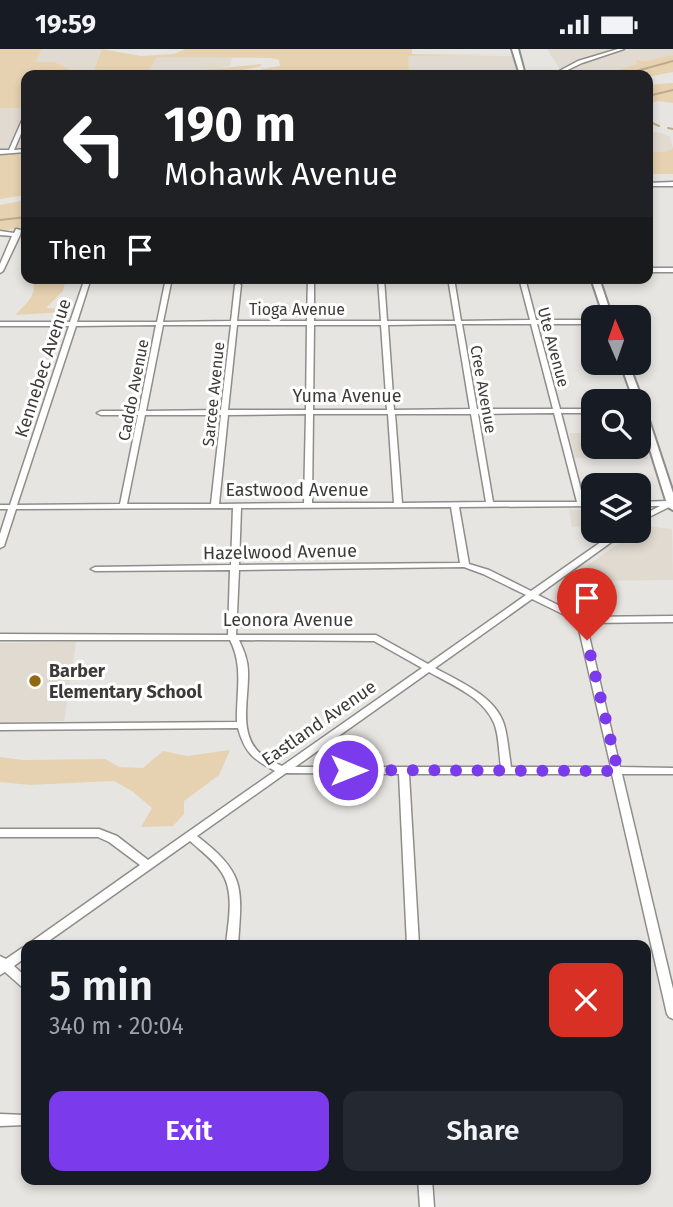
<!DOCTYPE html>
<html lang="en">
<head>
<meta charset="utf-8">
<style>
	:root { --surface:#171b24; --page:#242831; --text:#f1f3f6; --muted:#9ea1a6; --accent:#7c3aed }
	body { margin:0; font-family:"Fira Sans",sans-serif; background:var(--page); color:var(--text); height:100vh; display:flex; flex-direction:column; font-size:26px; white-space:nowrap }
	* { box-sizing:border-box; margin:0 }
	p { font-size:23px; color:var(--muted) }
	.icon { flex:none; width:38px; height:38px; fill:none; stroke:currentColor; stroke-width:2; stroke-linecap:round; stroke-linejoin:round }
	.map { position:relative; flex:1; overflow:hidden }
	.drawer { position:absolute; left:21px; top:891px; width:630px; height:245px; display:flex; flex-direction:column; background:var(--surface); border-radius:14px; box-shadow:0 4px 10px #0003 }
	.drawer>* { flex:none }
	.top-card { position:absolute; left:21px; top:21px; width:632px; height:214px; border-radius:14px; box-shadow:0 4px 10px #0003; background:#202124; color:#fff; overflow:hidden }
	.needle { width:46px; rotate:358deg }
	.controls { position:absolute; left:581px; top:256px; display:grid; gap:14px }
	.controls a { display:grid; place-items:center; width:70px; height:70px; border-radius:14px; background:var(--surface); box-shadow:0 4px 10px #0003; font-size:35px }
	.pin { position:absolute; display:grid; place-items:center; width:60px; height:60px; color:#fff; margin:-72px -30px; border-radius:50% 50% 50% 0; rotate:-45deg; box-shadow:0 0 7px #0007 }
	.pin .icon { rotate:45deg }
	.me { position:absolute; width:77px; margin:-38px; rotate:90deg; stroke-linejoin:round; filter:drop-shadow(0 0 5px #0008) }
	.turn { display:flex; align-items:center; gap:24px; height:147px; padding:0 28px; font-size:32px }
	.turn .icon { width:91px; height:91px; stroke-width:2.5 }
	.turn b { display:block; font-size:49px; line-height:60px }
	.then { display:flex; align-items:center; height:66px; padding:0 28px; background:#0003; gap:14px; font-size:26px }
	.round { display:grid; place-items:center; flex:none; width:74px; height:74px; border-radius:14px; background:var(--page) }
	.summary { display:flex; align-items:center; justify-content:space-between; height:119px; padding:0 28px }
	h1 { font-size:42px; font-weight:600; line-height:52px }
	.action { display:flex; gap:14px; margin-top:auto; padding:14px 28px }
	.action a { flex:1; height:80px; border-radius:14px; background:var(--accent); color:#fff; font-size:28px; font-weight:600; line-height:80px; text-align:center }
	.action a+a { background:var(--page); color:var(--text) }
	.status { display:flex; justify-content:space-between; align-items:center; height:49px; padding:0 35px; background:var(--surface); direction:ltr }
	.status svg { height:19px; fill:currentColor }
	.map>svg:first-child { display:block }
	.built { fill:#e0dad0 }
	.green { fill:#e6d2b1 }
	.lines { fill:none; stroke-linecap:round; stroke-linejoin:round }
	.stream { stroke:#bfab89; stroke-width:2 }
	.minor-casing { stroke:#8f8d89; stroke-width:3 }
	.major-casing { stroke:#8f8d89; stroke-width:4 }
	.minor { fill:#fff; fill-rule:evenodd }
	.major { fill:#fff; fill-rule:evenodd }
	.route { stroke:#7c3aed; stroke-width:12; stroke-dasharray:0 21.6 }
	.poi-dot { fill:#926912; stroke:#fff; stroke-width:2.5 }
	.labels { text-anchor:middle; stroke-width:6; stroke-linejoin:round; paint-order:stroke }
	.far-street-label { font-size:16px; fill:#3c3b39; stroke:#fff }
	.street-label { font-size:18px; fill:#3c3b39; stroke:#fff }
	.poi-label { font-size:18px; font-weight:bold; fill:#3c3b39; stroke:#fff; text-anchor:start }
</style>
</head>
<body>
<div class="status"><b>19:59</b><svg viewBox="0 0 49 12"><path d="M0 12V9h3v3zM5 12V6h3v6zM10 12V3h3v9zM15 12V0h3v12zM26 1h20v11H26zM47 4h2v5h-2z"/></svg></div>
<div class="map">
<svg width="673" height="1158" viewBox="0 0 673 1158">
	<rect width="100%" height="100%" fill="#e7e5e1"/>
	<g class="built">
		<path d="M42 0H102L92 26H71L65 19 34 13Z"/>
		<path d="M547 0H615L560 20Z"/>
		<path d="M622 0H673V6L651 12 639 11 637 15 613 24 554 26 570 18Z"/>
		<path d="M407 7H517L522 22 518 26H329L356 22H409Z"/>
		<path d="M156 8H226L232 9 230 17 210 21 184 23 148 21Z"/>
		<path d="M0 59H26V102L0 103Z"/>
		<path d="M648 83 662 84 670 88 673 99 664 103H648Z"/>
		<path d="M639 383 648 410 575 409 569 384H593V397H639Z"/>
		<path d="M569 461H593V481H608L600 487 578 477 572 478Z"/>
		<path d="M644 477 672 480 673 531 574 532 569 529Z"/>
		<path d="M76 593 64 672 0 673V594Z"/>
	</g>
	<g class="green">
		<path d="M0 0H42L35 13H54L69 20 71 26H26V59H0Z"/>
		<path d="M102 0 141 7 174 5 185 0H412V5L511 6 408 7 409 22C358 23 309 26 258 26L261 20 280 17 279 11 271 9 157 8 149 21 184 23 262 15 259 18 230 23 238 26H92Z"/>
		<path d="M673 6V23L648 28 593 26 597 22H616L637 15 636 11 647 12Z"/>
		<path d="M673 34V54L658 52 648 55V36Z"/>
		<path d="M673 99V125H648V103H664Z"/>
		<path d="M26 103V146L0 150V105Z"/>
		<path d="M26 151V178L0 182V156Z"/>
		<path d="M32 229H53L65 234 63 242 46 259 64 260 65 263 15 266C26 255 39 245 32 229Z"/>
		<path d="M230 701 219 726 184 752V765L173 777 141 778 152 759 132 742 114 732 30 736 0 733V708L23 711 105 710 119 718 143 719 163 702 187 707Z"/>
	</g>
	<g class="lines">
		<g class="stream">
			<path d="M622 26 673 12"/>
			<path d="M648 47 673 41"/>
			<path d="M648 72 659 77"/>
			<path d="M668 79 673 80"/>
			<path d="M0 171 26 168"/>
		</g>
		<defs>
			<g id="minor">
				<path d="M618 0H624L582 14 557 26H552L578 12Z"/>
				<path d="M24 67H26V73L14 101 26 100V103L0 105V101H9Z"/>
				<path d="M673 133V137H648V134Z"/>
				<path d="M16 180 21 181 20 186 3 222 0 224V215L12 187 0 186V182L14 184Z"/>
				<rect x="648" y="219" width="25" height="4"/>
				<path d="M85 229H91L77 273H157L166 229H172L163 273 231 272 235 236 238 234 241 236 237 272H307L308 229H314V272H381L378 229H384L387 272H455L448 229H454L461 272 530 271 519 229H525L536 271H593V275H537L560 360H593V364H561L584 453H593V457L459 458 469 515 489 521 531 542 618 481H628L538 546 582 568 673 567V573L586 574 620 718 673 719V725H622L673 940V970L669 968 667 965 612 725H409L419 896H407L399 725 286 724 197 787C246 825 242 838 238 896H226C228 874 235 844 222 824 214 811 201 802 190 792L43 896H29L31 893 140 816 109 793 98 788H0V780H99L117 787 148 811 275 722C253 710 245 704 238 679L0 681V675L237 673C236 644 244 618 230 591H0V585L228 586 230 521 95 522 91 520 95 518 231 516 233 459 16 460 4 497 0 499V485L8 460H0V456H10L69 277H0V273H70ZM456 275 470 360 394 361 388 276ZM462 275H531L553 360H477ZM156 276 139 362H101L97 364 101 366H138L120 455 17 456 76 277ZM163 276H231L221 361 146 362ZM237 276H307L306 361H228ZM314 276H381L387 361H313ZM554 364 577 453H493L478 365ZM306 365 304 454 219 455 228 366ZM313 365H388L394 454H312ZM395 365H471L486 453 402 454ZM145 366H221L211 455H127ZM451 458 460 514 239 516 241 459ZM464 518 483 525 526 546 428 615 376 586H236L239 521ZM532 550 577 572 611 718H511C509 705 508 692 505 679 498 648 460 633 435 619ZM239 591 374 592 422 619 282 717C276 714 268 711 262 706 237 686 249 650 248 623 248 611 244 602 239 591ZM429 623C452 636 483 648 494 674 499 685 499 705 501 718H295Z"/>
				<path d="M670 448H673V456L639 473V468L660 457H639V453L668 452Z"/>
				<path d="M26 898V908L14 917 26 928V940L22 938 5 923 0 926V907L6 910 22 899Z"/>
				<path d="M0 1065 26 1066V1076L0 1077Z"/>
				<path d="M418 1130H432L434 1158H420Z"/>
			</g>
			<g id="major">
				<path d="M512 0H518L525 26H520Z"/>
				<path d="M591 229H599L612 268H604Z"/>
				<path d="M620 313H628L643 353 673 444V461L668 458 639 365V352H634Z"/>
			</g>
		</defs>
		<use href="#minor" class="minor-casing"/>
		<use href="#major" class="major-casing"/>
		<use href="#minor" class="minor"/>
		<use href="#major" class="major"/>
	</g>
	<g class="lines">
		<path class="route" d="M348 721 618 722 587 591"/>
	</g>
	<circle class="poi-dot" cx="35" cy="632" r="7"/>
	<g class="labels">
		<g class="far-street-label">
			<text x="297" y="266">Tioga Avenue</text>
			<text transform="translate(554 298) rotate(75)" y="6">Ute Avenue</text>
			<text transform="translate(484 340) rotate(80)" y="6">Cree Avenue</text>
			<text transform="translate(133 341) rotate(-79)" y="6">Caddo Avenue</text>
			<text transform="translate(213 345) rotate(-84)" y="6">Sarcee Avenue</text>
		</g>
		<g class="street-label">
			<text transform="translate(43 319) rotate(-72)" y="6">Kennebec Avenue</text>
			<text x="347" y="353">Yuma Avenue</text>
			<text x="297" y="447">Eastwood Avenue</text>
			<text transform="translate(280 503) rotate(-1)" y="6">Hazelwood Avenue</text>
			<text x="288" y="577">Leonora Avenue</text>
			<text transform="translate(319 674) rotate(-35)" y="6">Eastland Avenue</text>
		</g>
		<g class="poi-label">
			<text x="49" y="628">Barber<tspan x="49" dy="21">Elementary School</tspan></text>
		</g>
	</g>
</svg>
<div class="controls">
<a><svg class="needle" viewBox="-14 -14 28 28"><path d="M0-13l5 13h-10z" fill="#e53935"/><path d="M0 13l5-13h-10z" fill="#9ea1a6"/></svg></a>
<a><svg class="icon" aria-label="search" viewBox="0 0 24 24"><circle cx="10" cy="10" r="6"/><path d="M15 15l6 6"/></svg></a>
<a><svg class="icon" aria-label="layers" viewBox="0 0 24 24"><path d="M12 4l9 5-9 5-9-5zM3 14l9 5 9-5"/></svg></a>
</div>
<div class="pin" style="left:587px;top:591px;background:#d93025"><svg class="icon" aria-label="arrive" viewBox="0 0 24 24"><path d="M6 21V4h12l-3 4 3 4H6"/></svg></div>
<svg class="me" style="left:348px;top:721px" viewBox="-20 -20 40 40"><circle r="17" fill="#7c3aed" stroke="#fff" stroke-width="3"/><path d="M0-11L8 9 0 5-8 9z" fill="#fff"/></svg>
<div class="top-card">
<div class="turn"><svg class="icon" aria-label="left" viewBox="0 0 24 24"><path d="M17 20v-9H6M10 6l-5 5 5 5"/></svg><div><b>190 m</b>Mohawk Avenue</div></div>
<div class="then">Then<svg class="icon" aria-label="arrive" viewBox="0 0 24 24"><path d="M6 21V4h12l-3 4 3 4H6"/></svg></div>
</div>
<section class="drawer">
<div class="summary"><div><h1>5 min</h1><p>340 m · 20:04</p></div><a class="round" style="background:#d93025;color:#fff"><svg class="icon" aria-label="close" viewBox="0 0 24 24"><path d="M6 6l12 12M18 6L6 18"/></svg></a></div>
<div class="action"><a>Exit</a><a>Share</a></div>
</section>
</div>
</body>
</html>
